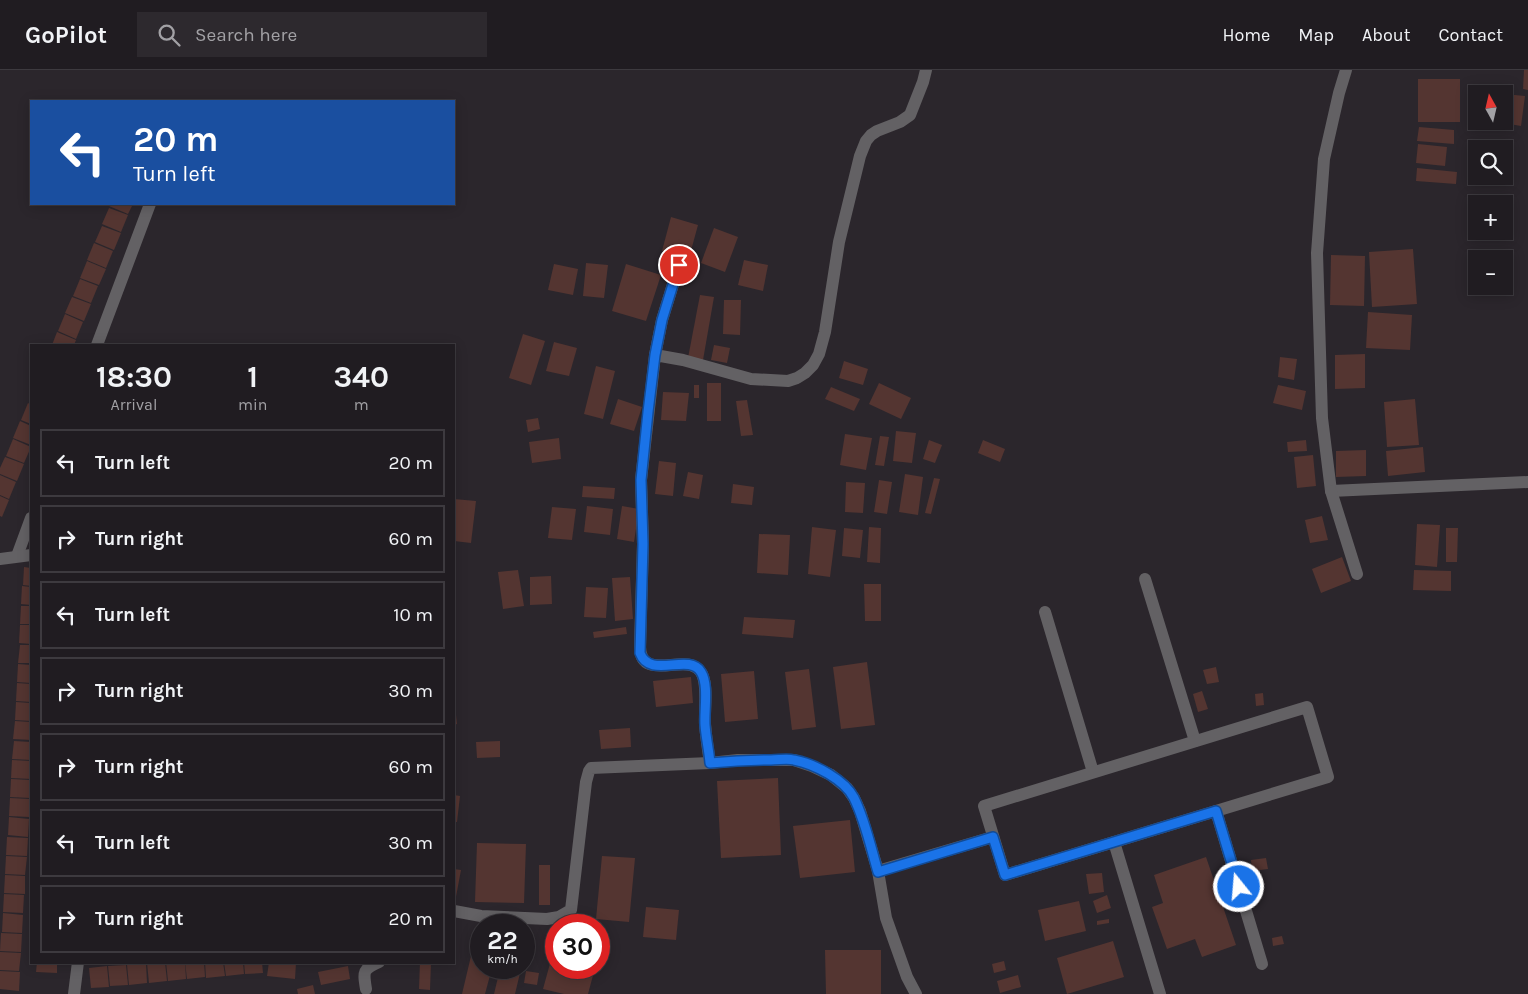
<!DOCTYPE html>
<html lang="en">
<head>
<meta charset="utf-8">
<style>
	:root { --surface:#201c21; --page:#2d292e; --text:#f1f3f6; --muted:#a2a1a5; --line:#3d3a3f }
	body { margin:0; font-family:Karla,sans-serif; background:var(--page); color:var(--text); height:100vh; display:flex; flex-direction:column; font-size:19px; white-space:nowrap }
	* { box-sizing:border-box; margin:0 }
	p { font-size:16px; color:var(--muted) }
	.icon { flex:none; width:28px; height:28px; fill:none; stroke:currentColor; stroke-width:2; stroke-linecap:round; stroke-linejoin:round }
	.map { position:relative; flex:1; overflow:hidden }
	.details { position:absolute; left:30px; top:274px; width:425px; height:620px; display:flex; flex-direction:column; background:var(--surface); border-radius:0px; box-shadow:0 2px 12px #0003,0 0 0 1px var(--line) }
	.details>* { flex:none }
	.guide { position:absolute; left:30px; top:30px; width:425px; height:105px; border-radius:0px; box-shadow:0 2px 12px #0003,0 0 0 1px var(--line); background:#1a4fa0; color:#fff; overflow:hidden }
	.needle { width:32px; rotate:352deg }
	.buttons { position:absolute; left:1468px; top:15px; display:grid; gap:10px }
	.buttons a { display:grid; place-items:center; width:45px; height:45px; border-radius:0px; background:var(--surface); box-shadow:0 2px 12px #0003,0 0 0 1px var(--line); font-size:25px }
	.speed { position:absolute; left:470px; top:844px; display:flex; gap:10px; font-size:25px; font-weight:700; text-align:center }
	.speed>* { display:grid; place-content:center; width:65px; height:65px; border-radius:50%; background:var(--surface); box-shadow:0 2px 12px #0003,0 0 0 1px var(--line); line-height:1 }
	.speed small { font-size:12px; font-weight:400 }
	.speed .limit { border:8px solid #d22; background:#fff; color:#111 }
	.pin { position:absolute; display:grid; place-items:center; width:42px; height:42px; color:#fff; margin:-21px; border:2px solid #fff; border-radius:50%; box-shadow:0 1px 5px #0007 }
	.me { position:absolute; width:55px; margin:-28px; rotate:343deg; stroke-linejoin:round; filter:drop-shadow(0 0 4px #0008) }
	.turn { display:flex; align-items:center; gap:18px; height:105px; padding:0 20px; font-size:22px }
	.turn .icon { width:65px; height:65px; stroke-width:2.5 }
	.turn b { display:block; font-size:35px; line-height:42px }
	.eta { display:flex; justify-content:space-evenly; align-items:center; height:85px; text-align:center }
	.eta b { font-size:30px; font-weight:700; line-height:35px }
	ul { padding:0; list-style:none }
	li { display:flex; align-items:center; gap:15px; height:68px; margin:0 10px 8px; padding:0 10px; border:2px solid var(--line); border-radius:0px }
	li div { flex:1 }
	li b { display:block; font-size:19px }
	li em { font-style:normal }
	header { display:flex; align-items:center; gap:30px; box-sizing:border-box; height:70px; padding:0 25px; background:var(--surface); border-bottom:1px solid var(--line) }
	header strong { font-size:24px }
	nav { display:flex; gap:28px; margin-inline-start:auto; font-size:18px }
	.search { width:350px; height:45px; background:var(--page); display:flex; align-items:center; gap:12px; box-sizing:border-box; padding:0 18px; border-radius:0px; color:var(--muted); font-size:19px }
	.map>svg:first-child { display:block }
	.building { fill:#543531 }
	.lines { fill:none; stroke-linecap:round; stroke-linejoin:round }
	.minor { stroke:#636164; stroke-width:12 }
	.route-casing { stroke:#114b97; stroke-width:12 }
	.route { stroke:#1a73e8; stroke-width:9 }
</style>
</head>
<body>
<header>
<strong>GoPilot</strong>
<div class="search"><svg class="icon" aria-label="search" viewBox="0 0 24 24"><circle cx="10" cy="10" r="6"/><path d="M15 15l6 6"/></svg>Search here</div>
<nav><a>Home</a><a>Map</a><a>About</a><a>Contact</a></nav>
</header>
<div class="map">
<svg width="1528" height="924" viewBox="0 0 1528 924">
	<rect width="100%" height="100%" fill="#2b262c"/>
	<g class="building">
		<path d="M1524 0H1528V20L1523 19Z"/>
		<rect x="1418" y="9" width="42" height="43"/>
		<path d="M1504 24 1525 26 1521 56 1498 52V51H1504Z"/>
		<path d="M1419 57 1454 60V74L1417 71Z"/>
		<path d="M1418 74 1447 77 1445 96 1416 93Z"/>
		<path d="M1417 98 1457 102 1456 114 1416 111Z"/>
		<path d="M110 134H133L128 144 109 136Z"/>
		<path d="M109 138 128 145 121 162 102 154Z"/>
		<path d="M671 147 698 155 689 188 662 181Z"/>
		<path d="M102 156 121 163 114 180 95 172Z"/>
		<path d="M714 158 738 167 725 202 701 193Z"/>
		<path d="M94 173 113 181 106 198 87 190Z"/>
		<path d="M1413 179 1417 234 1372 237 1369 182Z"/>
		<path d="M1331 185 1365 186 1364 236 1330 235Z"/>
		<path d="M744 190 768 195 763 221 738 215Z"/>
		<path d="M87 191 106 199 99 215 80 208Z"/>
		<path d="M586 193 608 195 604 228 583 226Z"/>
		<path d="M554 194 578 199 573 225 548 220Z"/>
		<path d="M626 194 661 205 646 251 612 241Z"/>
		<path d="M80 209 98 216 91 233 73 226Z"/>
		<path d="M700 225 714 227 703 290 688 288Z"/>
		<path d="M72 227 91 234 84 251 65 243Z"/>
		<path d="M724 230H741L740 265 723 264Z"/>
		<path d="M1368 242 1412 245 1410 280 1366 278Z"/>
		<path d="M65 244 83 252 76 269 58 261Z"/>
		<path d="M57 262 76 270 74 275H52Z"/>
		<path d="M523 264 545 271 531 315 509 308Z"/>
		<path d="M554 272 577 278 569 306 546 301Z"/>
		<path d="M714 275 730 278 727 293 711 290Z"/>
		<path d="M1365 284V318L1335 319V285Z"/>
		<path d="M1280 287 1297 289 1294 310 1278 307Z"/>
		<path d="M844 291 868 299 863 315 839 308Z"/>
		<path d="M596 296 615 301 603 349 584 344Z"/>
		<rect x="707" y="313" width="14" height="38"/>
		<path d="M879 313 911 328 901 349 869 334Z"/>
		<rect x="694" y="315" width="5" height="13"/>
		<path d="M1278 315 1306 321 1302 340 1273 333Z"/>
		<path d="M831 317 860 329 854 341 825 329Z"/>
		<path d="M663 322 689 323 686 351 661 350Z"/>
		<path d="M618 329 642 337 634 361 610 354Z"/>
		<path d="M1415 329 1419 375 1387 377 1384 332Z"/>
		<path d="M747 330 753 365 741 366 736 331Z"/>
		<path d="M28 333 31 335V354L21 350Z"/>
		<path d="M538 348 540 359 528 362 526 350Z"/>
		<path d="M20 351 31 356V375L13 368Z"/>
		<path d="M896 361 916 363 912 393 893 391Z"/>
		<path d="M845 364 872 368 866 400 840 395Z"/>
		<path d="M880 366 889 367 884 396 875 395Z"/>
		<path d="M559 368 561 389 532 393 529 372Z"/>
		<path d="M13 369 31 377 24 393 6 386Z"/>
		<path d="M929 370 942 375 935 393 923 389Z"/>
		<path d="M983 370 1005 379 1000 392 978 383Z"/>
		<path d="M1306 370 1307 381 1288 382 1287 372Z"/>
		<path d="M1423 377 1425 402 1388 406 1386 381Z"/>
		<path d="M1366 380V406L1336 407V381Z"/>
		<path d="M1313 385 1316 416 1297 418 1294 387Z"/>
		<path d="M5 387 24 394 17 411 0 404V398Z"/>
		<path d="M659 391 676 393 673 426 655 424Z"/>
		<path d="M688 402 703 405 699 429 683 426Z"/>
		<path d="M905 404 923 407 918 445 899 442Z"/>
		<path d="M0 405 16 412 9 429 0 425Z"/>
		<path d="M934 408 940 409 931 444 925 443Z"/>
		<path d="M879 410 892 412 887 444 874 442Z"/>
		<path d="M846 412 865 413 863 443 845 442Z"/>
		<path d="M733 414 754 417 752 435 731 433Z"/>
		<path d="M583 416 615 418 614 429 582 427Z"/>
		<path d="M0 426 9 430 2 447 0 446Z"/>
		<path d="M454 429 476 431 471 473 454 471Z"/>
		<path d="M587 436 613 439 610 465 584 462Z"/>
		<path d="M622 436 639 439 634 472 617 469Z"/>
		<path d="M552 437 576 439 572 470 548 468Z"/>
		<path d="M1322 446 1328 470 1310 473 1305 450Z"/>
		<path d="M1417 454 1440 455 1437 497 1415 495Z"/>
		<path d="M812 457 836 460 830 507 808 504Z"/>
		<path d="M869 457 881 458 880 493 867 492Z"/>
		<path d="M844 458 863 460 860 488 842 486Z"/>
		<path d="M1446 458H1458L1457 492H1446Z"/>
		<path d="M759 464 790 465 788 505 757 503Z"/>
		<path d="M1342 487 1351 511 1321 523 1312 499Z"/>
		<path d="M24 497 31 498V516L23 515Z"/>
		<path d="M518 500 524 536 503 539 498 502Z"/>
		<path d="M1414 500 1451 501V521L1413 520Z"/>
		<path d="M551 506 552 534 530 535V507Z"/>
		<path d="M630 507 633 549 615 551 612 508Z"/>
		<path d="M864 514H881V551H865Z"/>
		<path d="M22 516 31 517V535L21 534Z"/>
		<path d="M586 517 608 518 606 548 584 547Z"/>
		<path d="M21 536H31V554H20Z"/>
		<path d="M744 547 795 550 793 568 742 564Z"/>
		<path d="M20 555H31V574L19 573Z"/>
		<path d="M626 557 627 564 594 568 593 562Z"/>
		<path d="M20 575H31V593H18Z"/>
		<path d="M867 592 875 655 841 659 833 597Z"/>
		<path d="M18 594 31 595V613L17 612Z"/>
		<path d="M1216 597 1219 612 1207 614 1203 600Z"/>
		<path d="M809 599 816 657 792 660 785 602Z"/>
		<path d="M754 601 758 649 725 652 721 604Z"/>
		<path d="M691 607 693 633 656 637 653 611Z"/>
		<path d="M17 613 31 614V632L16 631Z"/>
		<path d="M1202 621 1208 639 1198 642 1193 624Z"/>
		<path d="M1263 623 1264 635 1256 636 1255 624Z"/>
		<path d="M16 632 31 633V651L15 650Z"/>
		<path d="M454 636H455L457 654 454 655Z"/>
		<path d="M15 651 31 652V670L13 669Z"/>
		<path d="M630 658 631 677 601 679 599 660Z"/>
		<path d="M14 671 31 672V690L12 689Z"/>
		<path d="M500 671V687L477 688 476 672Z"/>
		<path d="M12 690 31 691V709L11 708Z"/>
		<path d="M778 708 781 785 721 788 717 711Z"/>
		<path d="M11 709 31 710 30 728 10 727Z"/>
		<path d="M454 725 460 726 457 752H454Z"/>
		<path d="M10 728 30 729 29 747 9 746Z"/>
		<path d="M9 747 29 749 28 767 8 765Z"/>
		<path d="M850 750 855 802 800 808 793 756Z"/>
		<path d="M7 767 28 768 27 786 6 785Z"/>
		<path d="M477 773 526 774 524 833 475 832Z"/>
		<path d="M6 786 27 787 25 805 5 804Z"/>
		<path d="M602 786 635 788 629 852 596 849Z"/>
		<path d="M1206 787 1236 875 1202 887 1195 869 1167 879 1152 837 1163 833 1154 805Z"/>
		<path d="M1266 788 1268 799 1252 801 1251 790Z"/>
		<rect x="539" y="795" width="11" height="40"/>
		<path d="M454 799 461 800 455 832H454Z"/>
		<path d="M1102 803 1104 822 1089 824 1086 804Z"/>
		<path d="M5 805 25 806V824L4 823Z"/>
		<path d="M4 824 24 825 23 843 3 842Z"/>
		<path d="M1107 825 1111 838 1097 843 1093 831Z"/>
		<path d="M1079 831 1086 861 1045 871 1038 840Z"/>
		<path d="M646 837 679 840 676 870 643 867Z"/>
		<path d="M3 843 23 845 22 863 2 862Z"/>
		<path d="M1109 849V853L1097 855V851Z"/>
		<path d="M1 863 22 864 21 882 0 881Z"/>
		<path d="M1282 866 1284 874 1273 876 1272 868Z"/>
		<path d="M1113 871 1124 907 1067 924 1057 888Z"/>
		<path d="M554 879 556 880V898H595L588 924H564L543 919Z"/>
		<path d="M825 880H881V924H826Z"/>
		<path d="M0 882 21 883 19 901 0 900Z"/>
		<path d="M471 886 481 888V898H492L485 924H462Z"/>
		<path d="M1004 891 1006 900 994 903 992 894Z"/>
		<path d="M37 892H57V903L36 902Z"/>
		<path d="M165 892 167 911 149 913 147 893Z"/>
		<path d="M166 892H185L186 909 168 911Z"/>
		<path d="M185 892H204L205 907 187 909Z"/>
		<path d="M205 892H223L225 906 206 908Z"/>
		<path d="M224 892H243L244 904 226 906Z"/>
		<path d="M244 892H262L263 903 245 904Z"/>
		<path d="M269 892 296 893 295 909 267 906Z"/>
		<path d="M420 892H431L430 920 419 919Z"/>
		<path d="M146 893 147 913 129 915 127 895Z"/>
		<path d="M126 895 128 915 110 916 108 896Z"/>
		<path d="M107 896 109 917 91 918 89 898Z"/>
		<path d="M348 896 350 909 321 915 318 902Z"/>
		<path d="M500 899 520 903 515 924H494Z"/>
		<path d="M0 901 20 902 19 921 0 919Z"/>
		<path d="M526 901 539 903 537 915 524 913Z"/>
		<path d="M1018 905 1021 917 1000 923 997 911Z"/>
		<path d="M313 915 315 924H298L297 919Z"/>
	</g>
	<g class="lines">
		<g class="minor">
			<path d="M1346 0 1339 23 1324 89 1317 183 1322 348 1331 421 1528 412"/>
			<path d="M97 275 150 134"/>
			<path d="M655 285 662 250 679 195"/>
			<path d="M1331 421 1357 504"/>
			<path d="M17 486 31 448"/>
			<path d="M0 489 31 485"/>
			<path d="M1145 509 1195 671"/>
			<path d="M1045 542 1093 702"/>
			<path d="M1307 637 1328 707 1005 805 984 736Z"/>
			<path d="M1216 741 1262 894"/>
			<path d="M1114 772 1160 924"/>
			<path d="M878 801 993 767"/>
			<path d="M454 841 481 846 547 849 559 847 571 840 586 712 589 701 591 698 710 693"/>
			<path d="M366 919C363 901 363 899 379 892"/>
			<path d="M74 924 78 892"/>
			<path d="M916 924 907 907 886 848 878 801 860 741 854 728 847 718 831 705 812 696 794 690H738L710 693C708 680 706 667 705 654 704 641 709 611 700 601 686 582 641 613 640 577L643 474 641 410 655 285 683 290 751 309 788 311 797 308 805 303 813 295 819 284 825 262 839 172 860 86 866 71 871 65 877 61 900 52 910 45 923 12 926 0"/>
		</g>
	</g>
	<g class="lines">
		<defs>
			<path id="route" d="M679 195 662 250 655 285 648 342 641 410 643 474 640 583C650 610 689 582 701 602 709 615 704 640 705 655 706 668 709 681 710 693 731 691 751 690 771 690 779 690 787 688 794 690 815 694 845 710 854 728 865 750 871 778 878 802L993 767 1005 805 1216 741 1239 817"/>
		</defs>
		<use href="#route" class="route-casing"/>
		<use href="#route" class="route"/>
	</g>
</svg>
<div class="buttons">
<a><svg class="needle" viewBox="-14 -14 28 28"><path d="M0-13l5 13h-10z" fill="#e53935"/><path d="M0 13l5-13h-10z" fill="#a2a1a5"/></svg></a>
<a><svg class="icon" aria-label="search" viewBox="0 0 24 24"><circle cx="10" cy="10" r="6"/><path d="M15 15l6 6"/></svg></a>
<a>+</a>
<a>−</a>
</div>
<div class="speed"><div>22<small>km/h</small></div><div class="limit">30</div></div>
<div class="pin" style="left:679px;top:195px;background:#d93025"><svg class="icon" aria-label="arrive" viewBox="0 0 24 24"><path d="M6 21V4h12l-3 4 3 4H6"/></svg></div>
<svg class="me" style="left:1239px;top:817px" viewBox="-20 -20 40 40"><circle r="17" fill="#1a73e8" stroke="#fff" stroke-width="3"/><path d="M0-11L8 9 0 5-8 9z" fill="#fff"/></svg>
<div class="guide">
<div class="turn"><svg class="icon" aria-label="left" viewBox="0 0 24 24"><path d="M17 20v-9H6M10 6l-5 5 5 5"/></svg><div><b>20 m</b>Turn left</div></div>
</div>
<section class="details">
<div class="eta">
<div><b>18:30</b><p>Arrival</p></div>
<div><b>1</b><p>min</p></div>
<div><b>340</b><p>m</p></div>
</div>
<ul>
<li><svg class="icon" aria-label="left" viewBox="0 0 24 24"><path d="M17 20v-9H6M10 6l-5 5 5 5"/></svg><div><b>Turn left</b></div><em>20 m</em></li>
<li><svg class="icon" aria-label="right" viewBox="0 0 24 24"><path d="M7 20v-9h11M14 6l5 5-5 5"/></svg><div><b>Turn right</b></div><em>60 m</em></li>
<li><svg class="icon" aria-label="left" viewBox="0 0 24 24"><path d="M17 20v-9H6M10 6l-5 5 5 5"/></svg><div><b>Turn left</b></div><em>10 m</em></li>
<li><svg class="icon" aria-label="right" viewBox="0 0 24 24"><path d="M7 20v-9h11M14 6l5 5-5 5"/></svg><div><b>Turn right</b></div><em>30 m</em></li>
<li><svg class="icon" aria-label="right" viewBox="0 0 24 24"><path d="M7 20v-9h11M14 6l5 5-5 5"/></svg><div><b>Turn right</b></div><em>60 m</em></li>
<li><svg class="icon" aria-label="left" viewBox="0 0 24 24"><path d="M17 20v-9H6M10 6l-5 5 5 5"/></svg><div><b>Turn left</b></div><em>30 m</em></li>
<li><svg class="icon" aria-label="right" viewBox="0 0 24 24"><path d="M7 20v-9h11M14 6l5 5-5 5"/></svg><div><b>Turn right</b></div><em>20 m</em></li>
</ul>
</section>
</div>
</body>
</html>
